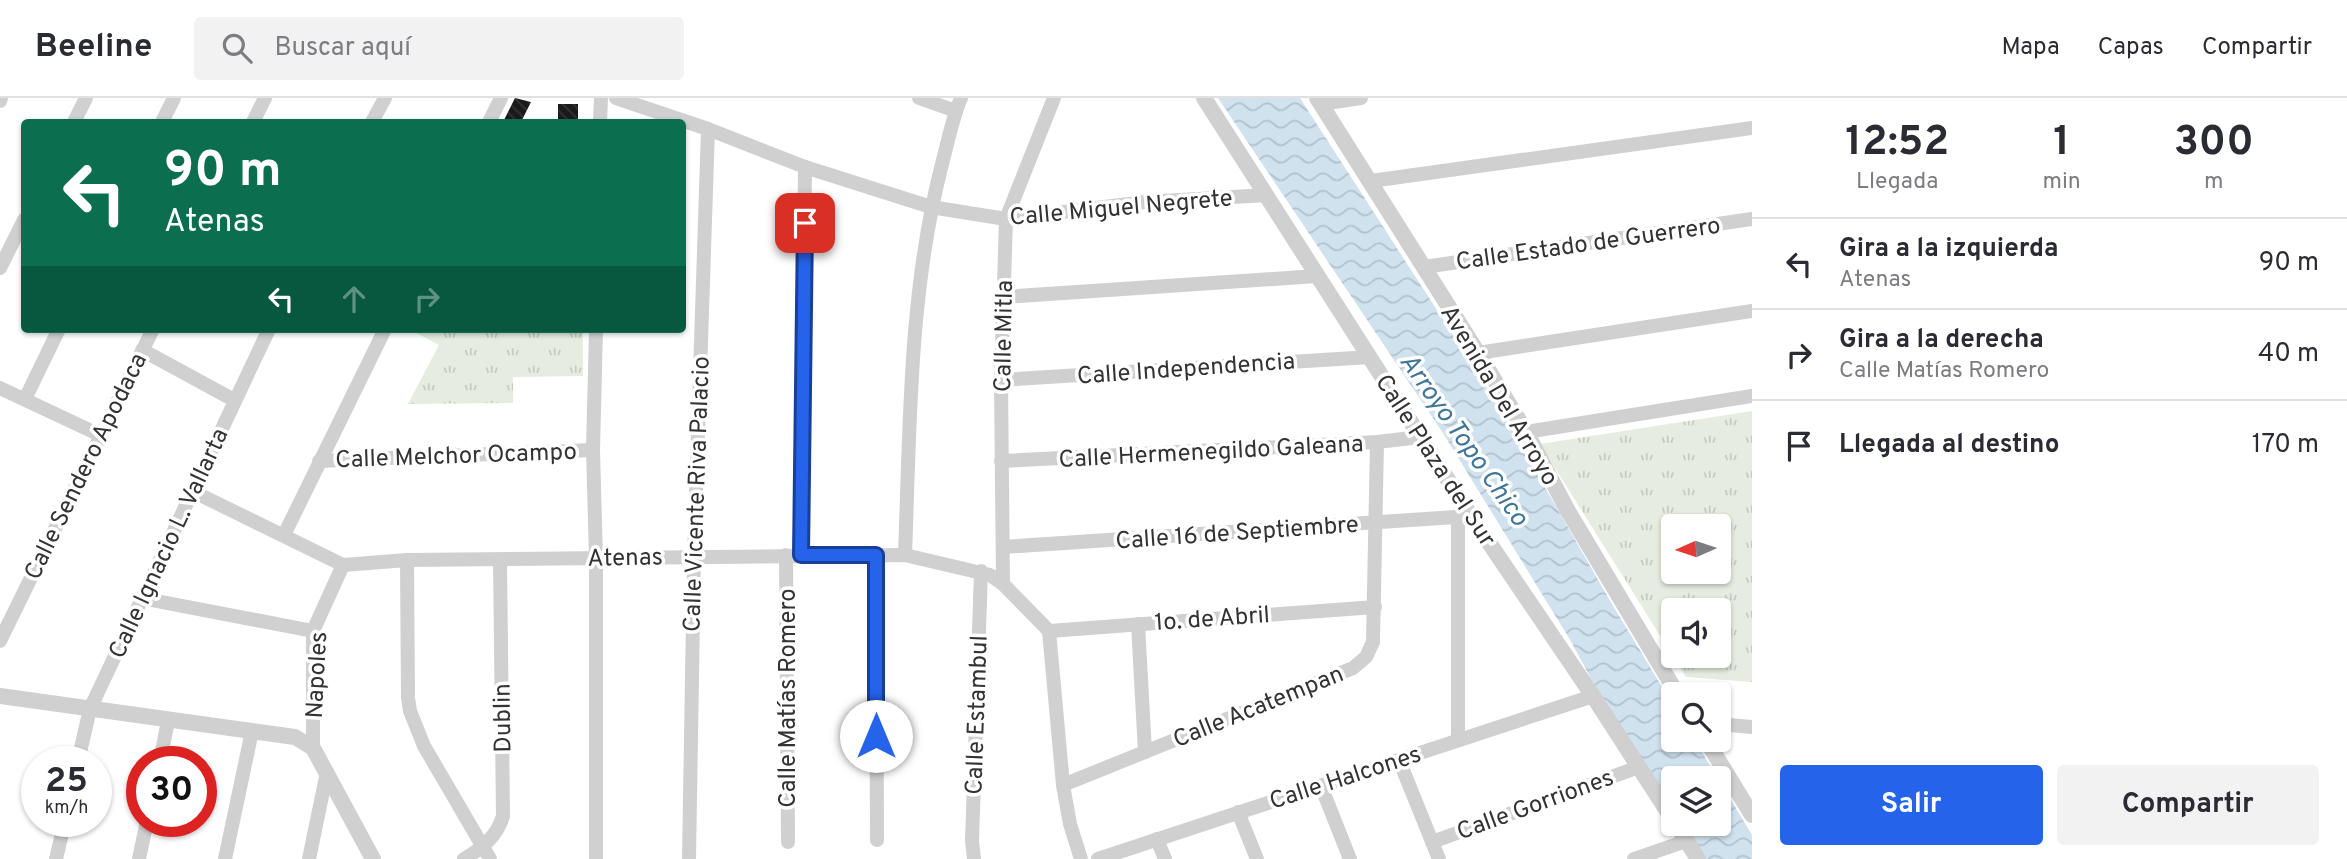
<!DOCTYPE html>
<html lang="es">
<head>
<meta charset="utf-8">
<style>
	:root { --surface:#fff; --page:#f2f2f3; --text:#2b2b33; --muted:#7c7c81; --line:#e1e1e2; --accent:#2563eb }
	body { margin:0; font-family:Overpass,sans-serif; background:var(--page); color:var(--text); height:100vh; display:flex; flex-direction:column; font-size:26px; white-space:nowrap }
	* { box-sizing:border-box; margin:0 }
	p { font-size:23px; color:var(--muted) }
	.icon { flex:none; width:38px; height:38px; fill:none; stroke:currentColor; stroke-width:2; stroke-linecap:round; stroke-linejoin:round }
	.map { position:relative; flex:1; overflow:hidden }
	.drawer { display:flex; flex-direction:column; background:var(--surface); width:595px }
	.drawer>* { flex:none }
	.top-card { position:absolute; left:21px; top:21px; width:665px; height:214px; border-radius:7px; box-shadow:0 2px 5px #0004; background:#0b6e4f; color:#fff; overflow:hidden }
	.needle { width:46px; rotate:267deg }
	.tools { position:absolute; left:1661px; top:416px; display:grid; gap:14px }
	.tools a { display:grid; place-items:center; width:70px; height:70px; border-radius:7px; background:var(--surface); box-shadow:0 2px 5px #0004; font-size:35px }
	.speed { position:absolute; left:21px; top:648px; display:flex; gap:14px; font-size:35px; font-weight:700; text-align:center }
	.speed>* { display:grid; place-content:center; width:91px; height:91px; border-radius:50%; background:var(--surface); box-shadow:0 2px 5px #0004; line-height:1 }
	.speed small { font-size:18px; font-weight:400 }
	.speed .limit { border:10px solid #d22; background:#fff; color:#111 }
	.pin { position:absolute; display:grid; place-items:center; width:60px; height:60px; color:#fff; margin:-30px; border-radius:14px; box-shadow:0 4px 10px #0006 }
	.me { position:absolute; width:77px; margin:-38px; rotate:0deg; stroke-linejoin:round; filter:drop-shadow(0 0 5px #0008) }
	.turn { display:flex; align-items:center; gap:24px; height:147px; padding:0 28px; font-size:32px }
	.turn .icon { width:91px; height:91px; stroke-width:2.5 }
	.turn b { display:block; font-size:49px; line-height:60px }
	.lanes { display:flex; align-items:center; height:66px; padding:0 28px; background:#0003; justify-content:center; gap:35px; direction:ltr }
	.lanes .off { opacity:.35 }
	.eta { display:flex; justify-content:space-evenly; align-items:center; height:119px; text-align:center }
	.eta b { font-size:42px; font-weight:700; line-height:49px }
	.primary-button { display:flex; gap:14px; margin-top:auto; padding:14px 28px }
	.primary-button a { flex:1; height:80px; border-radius:7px; background:var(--accent); color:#fff; font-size:28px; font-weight:700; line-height:80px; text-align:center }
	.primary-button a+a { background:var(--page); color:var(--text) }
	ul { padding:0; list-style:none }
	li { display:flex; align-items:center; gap:21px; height:91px; padding:0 28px; border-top:2px solid var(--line) }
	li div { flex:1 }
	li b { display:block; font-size:26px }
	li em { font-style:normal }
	header { display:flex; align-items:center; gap:42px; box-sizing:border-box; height:98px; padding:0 35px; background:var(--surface); border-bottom:2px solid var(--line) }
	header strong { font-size:33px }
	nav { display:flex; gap:38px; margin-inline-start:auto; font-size:24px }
	.search { width:490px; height:63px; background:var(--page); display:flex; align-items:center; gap:18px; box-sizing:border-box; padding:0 24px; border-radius:7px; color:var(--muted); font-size:26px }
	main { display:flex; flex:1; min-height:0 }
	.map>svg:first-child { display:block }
	.grass { fill:url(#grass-tufts); fill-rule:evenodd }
	.water { fill:url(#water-waves) }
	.building { fill:url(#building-back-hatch) }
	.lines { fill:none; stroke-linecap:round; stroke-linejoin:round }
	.minor { stroke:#d0d0d0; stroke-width:14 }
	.tertiary { stroke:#d0d0d0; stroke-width:16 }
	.route-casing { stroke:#184099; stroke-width:18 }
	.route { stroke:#2563eb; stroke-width:12 }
	.labels { text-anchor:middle; stroke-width:7; stroke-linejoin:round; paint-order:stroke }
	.street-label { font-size:24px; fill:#333; stroke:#fff }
	.water-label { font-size:26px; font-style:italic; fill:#3f7597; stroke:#fff }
</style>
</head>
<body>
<header>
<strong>Beeline</strong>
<div class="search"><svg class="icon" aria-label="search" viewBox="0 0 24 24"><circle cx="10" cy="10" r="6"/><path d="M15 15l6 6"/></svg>Buscar aquí</div>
<nav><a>Mapa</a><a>Capas</a><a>Compartir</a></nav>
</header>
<main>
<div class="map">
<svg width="1752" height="761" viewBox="0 0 1752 761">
	<defs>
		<pattern id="grass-tufts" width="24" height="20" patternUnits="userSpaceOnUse" patternTransform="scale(1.75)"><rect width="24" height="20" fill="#e6ecdf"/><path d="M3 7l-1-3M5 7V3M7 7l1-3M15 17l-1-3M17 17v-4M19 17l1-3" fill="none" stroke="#c6cbc0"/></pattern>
		<pattern id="water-waves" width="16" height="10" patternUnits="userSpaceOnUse" patternTransform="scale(1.75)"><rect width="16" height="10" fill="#cfe2ee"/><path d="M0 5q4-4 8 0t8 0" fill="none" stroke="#b2c2cd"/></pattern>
		<pattern id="building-back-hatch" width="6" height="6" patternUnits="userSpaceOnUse" patternTransform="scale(1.75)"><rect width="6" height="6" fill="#1a1a1a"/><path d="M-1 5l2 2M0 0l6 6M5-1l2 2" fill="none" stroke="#333"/></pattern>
	</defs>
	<rect width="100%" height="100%" fill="#fff"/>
	<g class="grass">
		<path d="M409 231H583V278L513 279V305L408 306 439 247Z"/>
		<path d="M1752 313V584L1686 579 1540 346ZM1673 429H1718V474H1673ZM1673 513H1718V558H1673Z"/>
	</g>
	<g class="water">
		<path d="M1218 0H1300L1495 302 1609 501 1673 607V642H1695L1718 681H1673V722L1639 669 1569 540 1443 335Z"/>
		<path d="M1719 682 1752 737V761H1698L1676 726H1718Z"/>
	</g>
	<g class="building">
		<path d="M515 0 531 4 521 24H503Z"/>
		<rect x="558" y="6" width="20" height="18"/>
	</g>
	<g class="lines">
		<g class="minor">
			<path d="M616 0 708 31 805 69 931 109 1006 121 1145 104 1267 97"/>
			<path d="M919 0 956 13"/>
			<path d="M0 3 1 0"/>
			<path d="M1321 6 1361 0"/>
			<path d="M74 24 86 0"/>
			<path d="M162 24 174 0"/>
			<path d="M253 24 265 0"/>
			<path d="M372 24 385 0"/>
			<path d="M489 24 501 0"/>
			<path d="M600 24 601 0"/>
			<path d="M1371 83 1752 30"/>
			<path d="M1424 169 1752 121"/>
			<path d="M0 170 24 122"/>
			<path d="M1003 199 1317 178"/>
			<path d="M142 252 234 302"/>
			<path d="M1478 255 1752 213"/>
			<path d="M1001 282 1370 259"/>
			<path d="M0 290 100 337"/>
			<path d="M25 301 59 231"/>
			<path d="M1526 334 1752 298"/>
			<path d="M319 363 593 352"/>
			<path d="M1001 363 1377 344 1420 339"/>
			<path d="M192 393 343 467 407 462 905 457 990 477 1003 486 1049 533 1063 687 1070 726 1081 761"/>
			<path d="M1458 419V642"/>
			<path d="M284 437 385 231"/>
			<path d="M1003 449 1471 418"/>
			<path d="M786 457 788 744"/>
			<path d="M801 457 805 69"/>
			<path d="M876 457 877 742"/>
			<path d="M905 457C910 325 909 194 942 66 948 44 952 21 961 0"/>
			<path d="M407 462 408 600 410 613 424 648 490 761"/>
			<path d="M1003 486 1001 282 1006 121 1054 0"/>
			<path d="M141 500 313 533"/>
			<path d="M1138 526 1145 654"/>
			<path d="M1049 533 1375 509"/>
			<path d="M0 543 153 231"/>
			<path d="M1718 626 1752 629"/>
			<path d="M313 650V533L343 467"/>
			<path d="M1399 662 1439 761"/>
			<path d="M78 663 90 611 269 231"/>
			<path d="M160 663 168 623"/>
			<path d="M1063 687 1353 570 1366 559 1373 544 1377 344"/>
			<path d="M1321 688 1350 761"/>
			<path d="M1238 714 1257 761"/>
			<path d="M1157 741 1165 761"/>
			<path d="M1432 744 1639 669"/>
			<path d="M56 761 65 723"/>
			<path d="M139 761 147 723"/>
			<path d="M225 761 252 633"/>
			<path d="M309 761 327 674"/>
			<path d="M464 761C481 751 497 739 503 718L500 462"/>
			<path d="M596 761V460L593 352 596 231"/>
			<path d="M689 761 694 458 708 31"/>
			<path d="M974 761 972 743 981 473"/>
			<path d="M1098 761 1593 598"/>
			<path d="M1634 761 1686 743"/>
		</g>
		<g class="tertiary">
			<path d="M1204 0 1471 418 1593 598 1673 722"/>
			<path d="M1317 0 1478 255 1526 334 1568 413 1678 597"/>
			<path d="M0 598 295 639 313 650 373 761"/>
			<path d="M1706 642 1752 717"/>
			<path d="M1676 726 1698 761"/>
		</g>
	</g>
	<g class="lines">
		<defs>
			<path id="route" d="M805 125 801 457H876V638"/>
		</defs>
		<use href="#route" class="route-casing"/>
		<use href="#route" class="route"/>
	</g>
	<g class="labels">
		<g class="street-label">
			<text transform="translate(1121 109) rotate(-5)" y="8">Calle Miguel Negrete</text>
			<text transform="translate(1588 145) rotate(-8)" y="8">Calle Estado de Guerrero</text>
			<text transform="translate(1003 238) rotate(-89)" y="8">Calle Mitla</text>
			<text transform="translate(1186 270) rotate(-4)" y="8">Calle Independencia</text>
			<text transform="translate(1500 297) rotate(59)" y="8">Avenida Del Arroyo</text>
			<text transform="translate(1211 353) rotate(-3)" y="8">Calle Hermenegildo Galeana</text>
			<text transform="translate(456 357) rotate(-2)" y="8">Calle Melchor Ocampo</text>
			<text transform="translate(1436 362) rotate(57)" y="8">Calle Plaza del Sur</text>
			<text transform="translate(85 368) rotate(-64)" y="8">Calle Sendero Apodaca</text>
			<text transform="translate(696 396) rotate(-88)" y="8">Calle Vicente Riva Palacio</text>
			<text transform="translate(1237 434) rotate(-4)" y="8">Calle 16 de Septiembre</text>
			<text transform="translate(168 445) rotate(-65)" y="8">Calle Ignacio L. Vallarta</text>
			<text transform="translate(625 459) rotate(-1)" y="8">Atenas</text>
			<text transform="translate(1212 520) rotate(-4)" y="8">1o. de Abril</text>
			<text transform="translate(316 577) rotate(-87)" y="8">Napoles</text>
			<text transform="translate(787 600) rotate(-90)" y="8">Calle Matías Romero</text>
			<text transform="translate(1258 608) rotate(-22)" y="8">Calle Acatempan</text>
			<text transform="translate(976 617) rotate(-88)" y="8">Calle Estambul</text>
			<text transform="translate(502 620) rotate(-91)" y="8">Dublin</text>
			<text transform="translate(1345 679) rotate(-18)" y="8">Calle Halcones</text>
			<text transform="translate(1535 706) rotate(-20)" y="8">Calle Gorriones</text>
		</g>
		<g class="water-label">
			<text transform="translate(1465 341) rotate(55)" y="9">Arroyo Topo Chico</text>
		</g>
	</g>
</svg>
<div class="tools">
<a><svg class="needle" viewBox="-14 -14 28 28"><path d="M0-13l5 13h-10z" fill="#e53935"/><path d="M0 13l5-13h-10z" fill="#7c7c81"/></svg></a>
<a><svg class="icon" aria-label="sound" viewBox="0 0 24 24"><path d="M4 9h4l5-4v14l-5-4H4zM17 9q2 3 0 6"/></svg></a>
<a><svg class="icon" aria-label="search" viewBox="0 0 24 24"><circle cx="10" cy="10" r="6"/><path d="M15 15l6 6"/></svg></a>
<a><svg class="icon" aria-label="layers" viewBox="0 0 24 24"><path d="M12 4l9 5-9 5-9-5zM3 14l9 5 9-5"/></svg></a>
</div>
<div class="speed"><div>25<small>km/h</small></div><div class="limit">30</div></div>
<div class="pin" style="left:805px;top:125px;background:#d93025"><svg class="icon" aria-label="arrive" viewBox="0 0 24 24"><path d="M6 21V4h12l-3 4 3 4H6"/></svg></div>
<svg class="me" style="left:876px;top:638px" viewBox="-20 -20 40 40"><circle r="19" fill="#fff"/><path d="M0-13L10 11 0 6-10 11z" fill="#2563eb"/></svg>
<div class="top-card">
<div class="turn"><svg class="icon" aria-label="left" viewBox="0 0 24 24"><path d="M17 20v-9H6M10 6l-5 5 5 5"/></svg><div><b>90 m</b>Atenas</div></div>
<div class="lanes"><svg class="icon" aria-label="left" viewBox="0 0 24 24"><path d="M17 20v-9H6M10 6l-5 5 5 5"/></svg><svg class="icon off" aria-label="ahead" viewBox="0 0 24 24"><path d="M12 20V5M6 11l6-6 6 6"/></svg><svg class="icon off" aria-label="right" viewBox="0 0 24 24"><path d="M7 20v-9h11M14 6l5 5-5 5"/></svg></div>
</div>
</div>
<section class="drawer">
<div class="eta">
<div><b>12:52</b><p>Llegada</p></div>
<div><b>1</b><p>min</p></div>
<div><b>300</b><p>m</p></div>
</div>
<ul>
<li><svg class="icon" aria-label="left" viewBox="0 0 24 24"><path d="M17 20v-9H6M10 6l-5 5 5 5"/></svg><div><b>Gira a la izquierda</b><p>Atenas</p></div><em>90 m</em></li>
<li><svg class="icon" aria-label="right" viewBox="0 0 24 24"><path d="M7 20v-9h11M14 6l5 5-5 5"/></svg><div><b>Gira a la derecha</b><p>Calle Matías Romero</p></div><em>40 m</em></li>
<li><svg class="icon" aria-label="arrive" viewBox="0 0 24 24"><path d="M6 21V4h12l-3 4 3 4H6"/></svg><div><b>Llegada al destino</b></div><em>170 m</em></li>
</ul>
<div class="primary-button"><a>Salir</a><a>Compartir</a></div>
</section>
</main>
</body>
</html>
